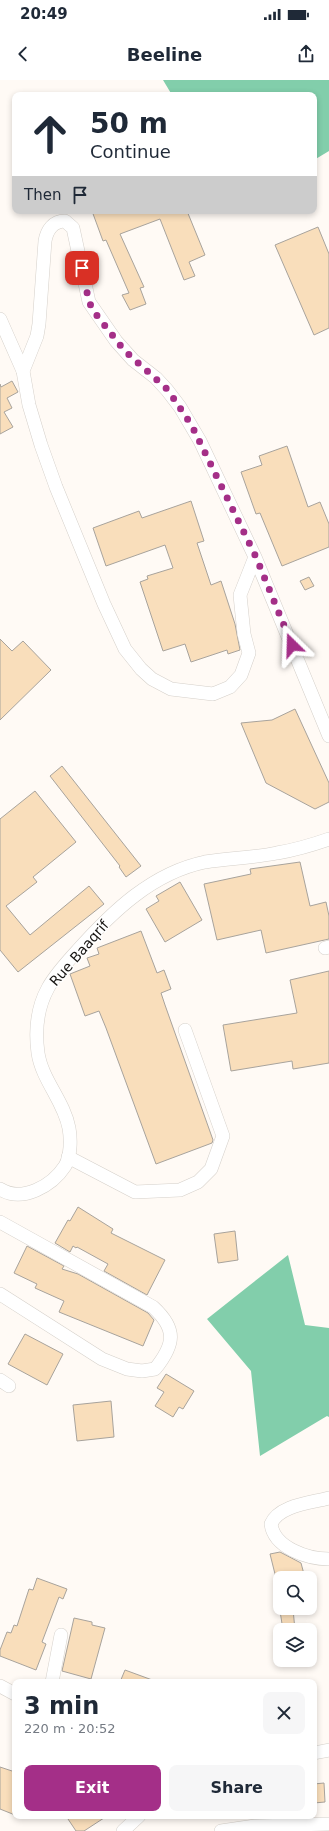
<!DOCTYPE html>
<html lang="en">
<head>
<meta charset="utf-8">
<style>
	:root { --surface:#fff; --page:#f6f6f7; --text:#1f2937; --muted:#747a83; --accent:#a42f88 }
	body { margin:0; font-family:"DejaVu Sans",sans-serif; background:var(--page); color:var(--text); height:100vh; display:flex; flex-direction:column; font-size:15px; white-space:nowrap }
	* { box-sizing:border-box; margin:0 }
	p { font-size:13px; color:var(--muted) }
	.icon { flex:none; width:22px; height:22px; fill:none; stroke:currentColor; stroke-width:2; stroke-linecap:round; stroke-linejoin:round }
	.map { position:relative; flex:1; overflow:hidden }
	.drawer { position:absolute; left:12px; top:1599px; width:305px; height:140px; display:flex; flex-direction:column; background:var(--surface); border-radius:8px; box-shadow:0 2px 6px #0003 }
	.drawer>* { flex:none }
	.top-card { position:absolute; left:12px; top:12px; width:305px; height:122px; border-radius:8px; box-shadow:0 2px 6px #0003; background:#fff; color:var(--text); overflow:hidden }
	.buttons { position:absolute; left:273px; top:1491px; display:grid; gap:8px }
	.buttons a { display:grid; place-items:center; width:44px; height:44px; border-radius:8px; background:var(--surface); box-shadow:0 2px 6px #0003; font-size:20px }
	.pin { position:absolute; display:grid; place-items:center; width:34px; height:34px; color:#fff; margin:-17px; border-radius:8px; box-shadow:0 2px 6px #0006 }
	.me { position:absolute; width:44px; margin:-22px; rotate:338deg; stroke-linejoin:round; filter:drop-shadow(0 0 3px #0008) }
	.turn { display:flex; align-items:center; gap:14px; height:84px; padding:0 12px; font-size:18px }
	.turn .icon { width:52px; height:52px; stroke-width:2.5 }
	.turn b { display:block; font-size:28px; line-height:34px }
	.then { display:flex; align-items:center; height:38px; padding:0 12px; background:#0003; gap:8px; font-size:15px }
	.round { display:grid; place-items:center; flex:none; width:42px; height:42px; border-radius:8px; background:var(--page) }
	.headline { display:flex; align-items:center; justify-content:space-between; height:68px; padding:0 12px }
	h1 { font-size:24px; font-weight:800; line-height:30px }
	.cta { display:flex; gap:8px; margin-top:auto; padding:8px 12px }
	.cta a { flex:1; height:46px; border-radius:8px; background:var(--accent); color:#fff; font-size:16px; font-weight:800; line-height:46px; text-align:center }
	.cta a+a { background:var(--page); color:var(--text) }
	.status { display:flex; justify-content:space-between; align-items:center; height:28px; padding:0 20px; background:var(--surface); direction:ltr }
	.status svg { height:11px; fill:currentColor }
	header { display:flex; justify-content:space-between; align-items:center; height:52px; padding:0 12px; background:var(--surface); font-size:18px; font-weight:800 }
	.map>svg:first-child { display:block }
	.forest { fill:#82ceab }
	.building { fill:#f9debb; stroke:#a8a39c }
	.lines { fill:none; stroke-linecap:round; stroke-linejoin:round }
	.minor-casing { stroke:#d5d0ca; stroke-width:14 }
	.minor { stroke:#fff; stroke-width:13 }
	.route { stroke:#a42f88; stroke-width:7; stroke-dasharray:0 12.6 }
	.labels { text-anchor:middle; stroke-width:3; stroke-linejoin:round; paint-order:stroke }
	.street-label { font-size:14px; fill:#171513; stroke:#fff }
</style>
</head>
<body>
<div class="status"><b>20:49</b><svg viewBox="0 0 49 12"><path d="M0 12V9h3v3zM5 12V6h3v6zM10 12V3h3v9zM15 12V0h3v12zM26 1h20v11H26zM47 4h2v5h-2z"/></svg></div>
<header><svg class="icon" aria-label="back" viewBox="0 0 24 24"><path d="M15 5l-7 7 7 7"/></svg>Beeline<svg class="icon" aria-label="share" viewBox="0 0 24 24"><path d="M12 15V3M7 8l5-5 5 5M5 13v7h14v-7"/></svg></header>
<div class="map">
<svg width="329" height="1751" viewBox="0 0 329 1751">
	<rect width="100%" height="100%" fill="#fffaf5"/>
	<g class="forest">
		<path d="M163 0H329V71L314 80V15H172Z"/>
		<path d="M288 1175 305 1245 329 1248V1337L327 1336 260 1376 251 1291 207 1239Z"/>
	</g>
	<g class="building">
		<path d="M92 131H187L205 175 189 182 195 196 184 200 160 139 120 154 144 207 140 208 146 224 130 230 122 215 129 213 106 160 103 161Z"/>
		<path d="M318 147 329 174V248L314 255 275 165Z"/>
		<path d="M12 301 18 312 7 318 12 328 4 332 13 347 0 354V304L1 307Z"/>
		<path d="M287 366 308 427 320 422 329 444V467L282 486 260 433 256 434 241 392 262 385 259 376Z"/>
		<path d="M191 421 204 461 197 463 211 505 221 501 235 544 240 570 228 574 227 570 191 582 185 564 163 571 140 502 148 499 147 496 173 488 165 465 106 486 93 448 139 431 142 438Z"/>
		<path d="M309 497 314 506 305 510 300 501Z"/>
		<path d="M0 559 12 571 23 561 51 590 0 640Z"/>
		<path d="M295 629 329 703V722L315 729 266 703 241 643 272 640Z"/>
		<path d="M62 686 141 786 126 797 119 787 120 786 50 696Z"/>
		<path d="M35 711 76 762 33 797 37 802 6 826 30 855 89 806 104 824 18 892 0 870V739Z"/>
		<path d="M300 782 310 826 326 822 329 836V859L266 873 261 850 217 860 204 804 251 794 250 789Z"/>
		<path d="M180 802 202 840 165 862 146 829 159 821 156 816Z"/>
		<path d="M141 851 157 893 164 890 171 909 161 913 165 925 213 1060 212 1063 156 1084 106 948 99 931 85 936 70 894 90 886 87 878 99 874 97 868Z"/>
		<path d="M329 891V983L293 989 292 981 231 991 223 945 297 933 290 900Z"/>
		<path d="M78 1127 113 1149 111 1153 165 1180 147 1215 104 1191 108 1184 77 1167 76 1168 73 1166 70 1172 55 1163 68 1140 70 1141Z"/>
		<path d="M235 1151 238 1180 218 1183 214 1154Z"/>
		<path d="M27 1166 64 1186 62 1189 78 1194 148 1233 154 1240 143 1266 59 1232 64 1221 35 1208 37 1204 14 1193Z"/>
		<path d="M25 1254 63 1274 47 1305 8 1284Z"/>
		<path d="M166 1294 194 1311 183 1329 179 1327 173 1337 155 1326 164 1312 157 1308Z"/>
		<path d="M111 1321 114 1357 77 1361 73 1325Z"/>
		<path d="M280 1472 301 1483 305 1498H276L270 1474Z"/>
		<path d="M37 1498 67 1509 63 1519 59 1517 42 1562 46 1564 36 1590 0 1576V1570L7 1552 11 1553 14 1545 17 1546 29 1509 33 1510Z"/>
		<path d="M293 1529 295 1550H283L280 1531Z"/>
		<path d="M74 1538 92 1542V1545L105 1548 91 1599 62 1591Z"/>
		<path d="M125 1590 155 1601V1602H120Z"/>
		<path d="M0 1687 15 1692V1735L0 1729Z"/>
		<path d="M324 1703 325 1722 314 1723V1704Z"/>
		<path d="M66 1736H107L84 1751H76Z"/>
	</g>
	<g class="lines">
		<defs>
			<g id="minor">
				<path d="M0 239 23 291"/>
				<path d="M255 477 240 515 244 554 249 573 241 595 230 607 213 614 171 609 152 599 141 589 125 569 104 524 56 407 41 365 29 325 23 291 37 256 39 244 45 161C47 150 53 141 65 141L73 148 89 222 116 261 133 280 156 298 167 310 180 327 200 361 255 477 329 656"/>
				<path d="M325 868 329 867"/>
				<path d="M68 1077 135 1112 180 1110 198 1102 211 1089 223 1056 185 950"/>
				<path d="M0 1109C22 1123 52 1106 65 1086 71 1076 71 1059 69 1048 64 1021 42 1000 38 973 35 951 37 928 48 908 55 895 67 882 78 870 112 832 152 793 205 782 228 778 253 778 277 773 294 770 312 765 329 759"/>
				<path d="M0 1142 153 1227C177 1249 175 1264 155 1289L142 1291 127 1289 102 1279 0 1214"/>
				<path d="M0 1300 9 1306"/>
				<path d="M329 1418C311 1423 279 1425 271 1444 274 1468 308 1479 329 1479"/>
				<path d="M52 1602 61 1555"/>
				<path d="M0 1606 15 1614"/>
				<path d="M314 1673 329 1670"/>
				<path d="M123 1751 139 1736"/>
				<path d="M221 1751 255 1746 329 1744"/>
			</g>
		</defs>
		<use href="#minor" class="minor-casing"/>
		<use href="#minor" class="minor"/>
	</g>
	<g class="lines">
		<path class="route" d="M82 188 89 222 95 233 124 270 168 310 192 346 256 477 292 565"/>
	</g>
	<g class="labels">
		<g class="street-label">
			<text transform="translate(79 873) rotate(-49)" y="5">Rue Baaqrif</text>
		</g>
	</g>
</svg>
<div class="buttons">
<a><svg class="icon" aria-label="search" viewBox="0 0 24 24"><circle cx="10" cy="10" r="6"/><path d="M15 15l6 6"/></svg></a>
<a><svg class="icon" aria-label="layers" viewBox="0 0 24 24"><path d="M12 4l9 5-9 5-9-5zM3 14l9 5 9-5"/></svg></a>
</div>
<div class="pin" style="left:82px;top:188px;background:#d93025"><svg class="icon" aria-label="arrive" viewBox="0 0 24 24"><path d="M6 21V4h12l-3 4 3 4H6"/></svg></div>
<svg class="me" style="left:292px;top:565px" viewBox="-20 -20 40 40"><path d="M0-17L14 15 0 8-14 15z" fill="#a42f88" stroke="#fff" stroke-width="4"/></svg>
<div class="top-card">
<div class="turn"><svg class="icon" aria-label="ahead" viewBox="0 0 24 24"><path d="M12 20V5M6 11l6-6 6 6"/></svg><div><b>50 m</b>Continue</div></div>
<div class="then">Then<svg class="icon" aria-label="arrive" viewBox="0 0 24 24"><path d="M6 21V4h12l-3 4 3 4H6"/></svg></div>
</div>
<section class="drawer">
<div class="headline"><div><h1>3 min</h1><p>220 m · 20:52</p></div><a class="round"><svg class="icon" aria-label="close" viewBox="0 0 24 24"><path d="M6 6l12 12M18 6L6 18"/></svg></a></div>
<div class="cta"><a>Exit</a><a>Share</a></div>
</section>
</div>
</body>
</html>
